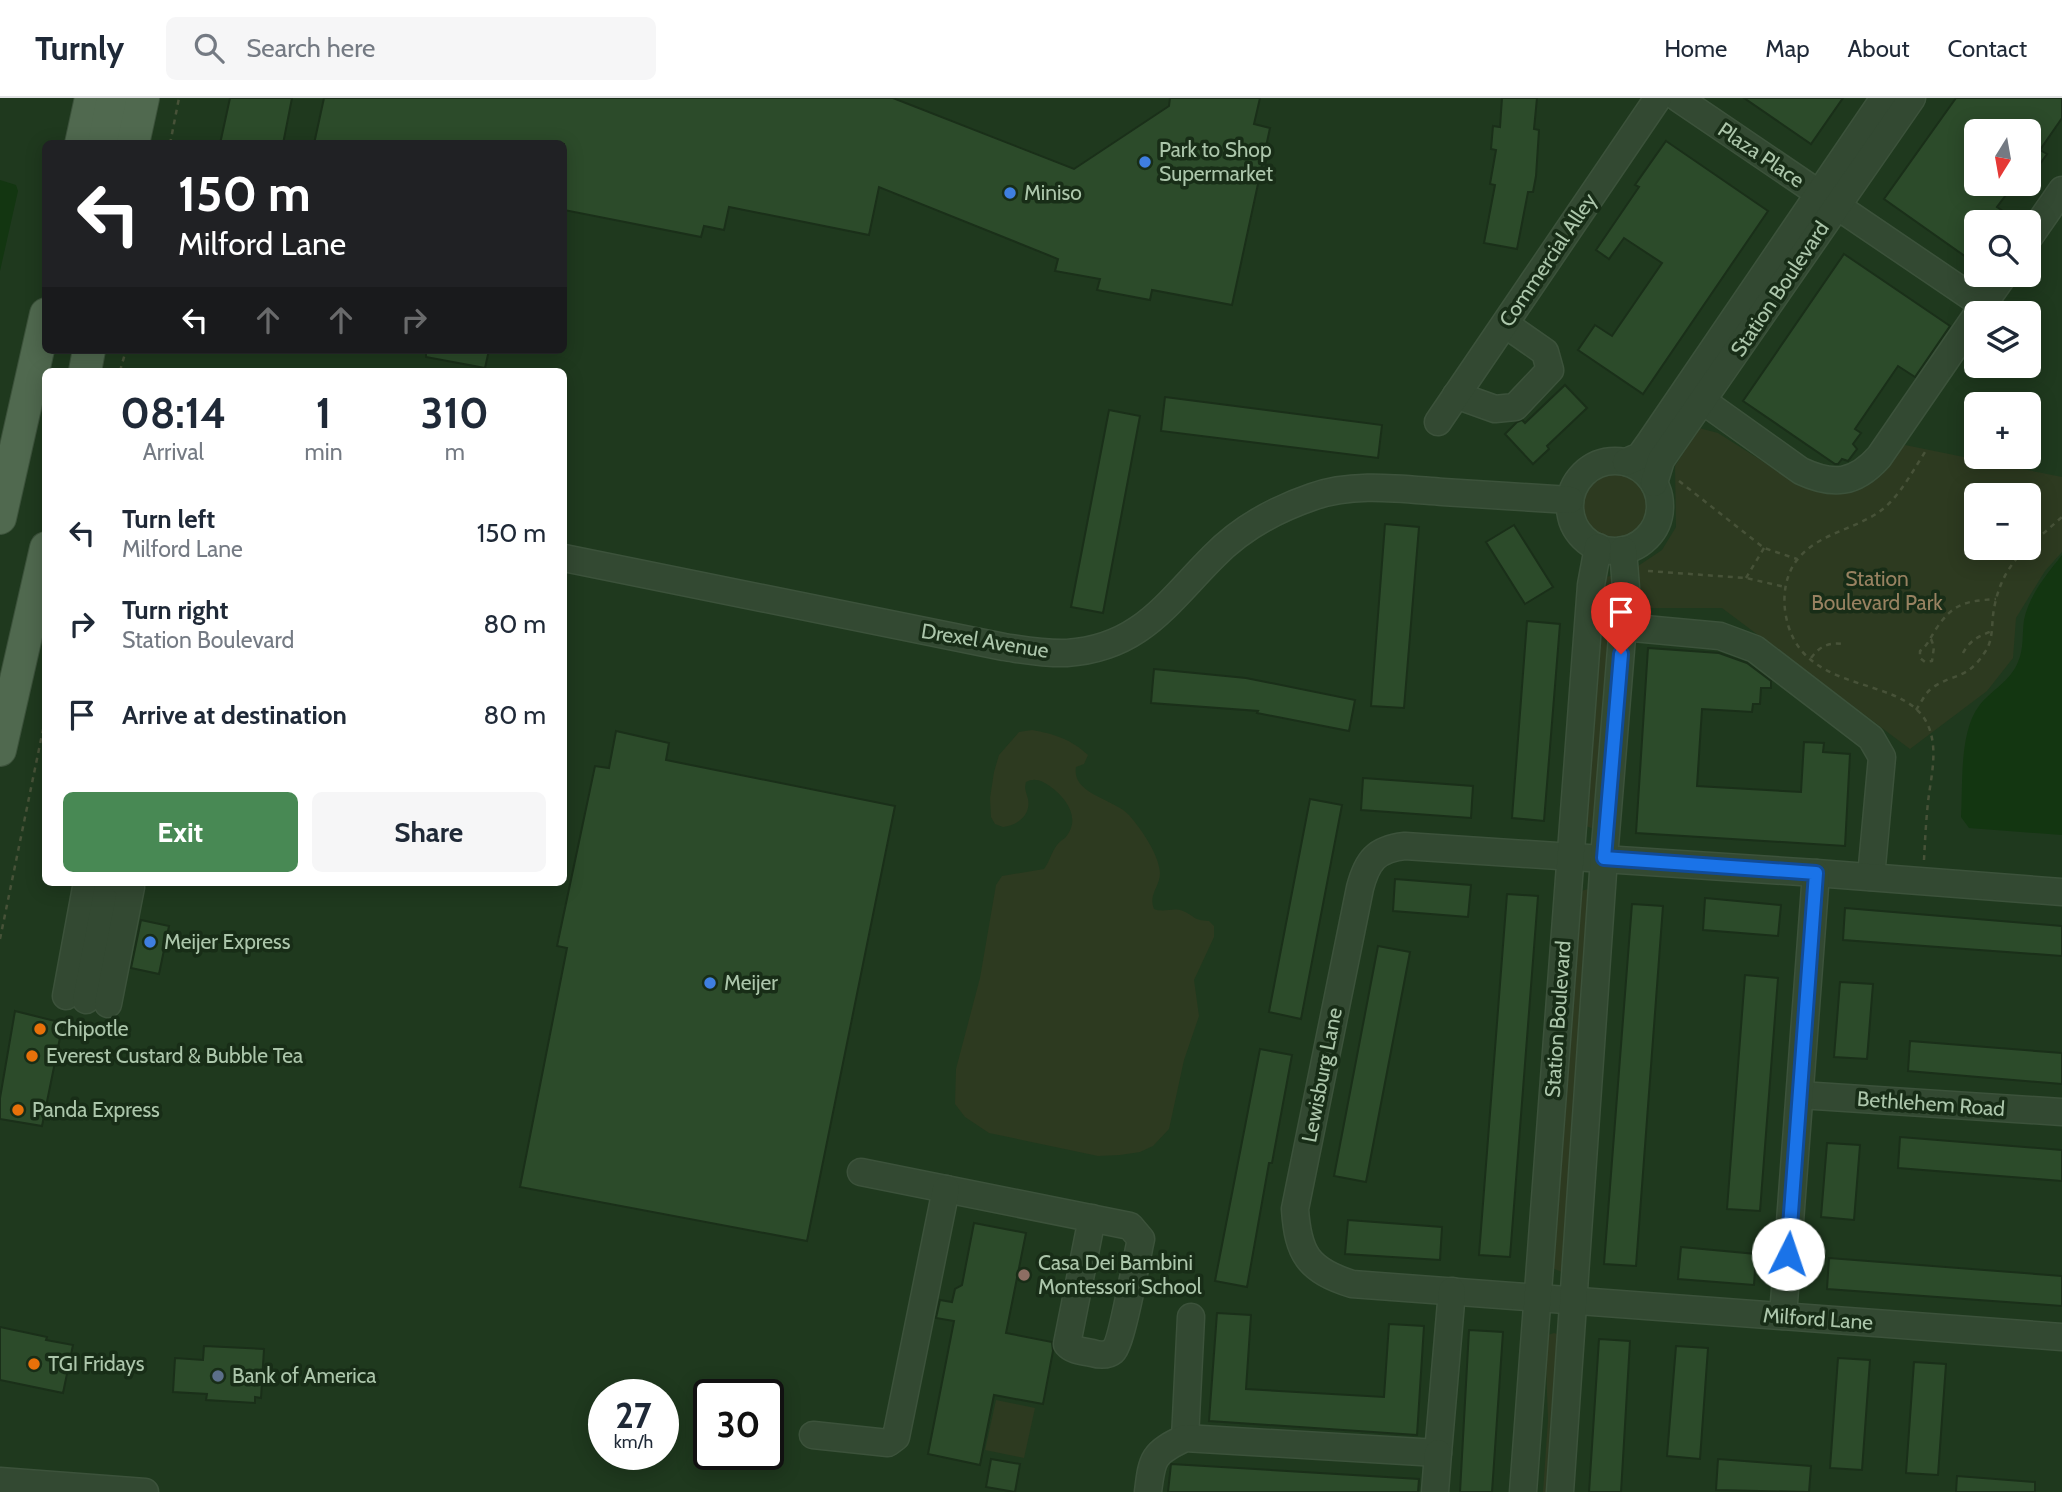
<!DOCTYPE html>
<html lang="en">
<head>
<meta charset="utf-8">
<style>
	:root { --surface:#fff; --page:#f6f6f7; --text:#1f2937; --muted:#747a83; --line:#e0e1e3; --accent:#488954 }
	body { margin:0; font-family:Cabin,sans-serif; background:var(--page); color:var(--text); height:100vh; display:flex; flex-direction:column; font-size:26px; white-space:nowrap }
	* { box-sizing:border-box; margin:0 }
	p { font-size:23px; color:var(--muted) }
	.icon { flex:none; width:38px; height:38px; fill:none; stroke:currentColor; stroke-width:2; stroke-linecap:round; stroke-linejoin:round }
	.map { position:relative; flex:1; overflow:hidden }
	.details { position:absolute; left:42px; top:270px; width:525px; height:518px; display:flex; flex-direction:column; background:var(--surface); border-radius:10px; box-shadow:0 4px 18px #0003 }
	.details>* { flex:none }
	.banner { position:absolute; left:42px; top:42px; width:525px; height:214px; border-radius:10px; box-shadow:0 4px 18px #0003; background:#202124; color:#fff; overflow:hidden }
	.needle { width:46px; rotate:191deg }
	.buttons { position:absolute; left:1964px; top:21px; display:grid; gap:14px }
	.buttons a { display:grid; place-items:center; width:77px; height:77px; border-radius:10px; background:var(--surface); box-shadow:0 4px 18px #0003; font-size:35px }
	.speed { position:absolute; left:588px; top:1281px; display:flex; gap:14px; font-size:35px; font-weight:700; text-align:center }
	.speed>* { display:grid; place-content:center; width:91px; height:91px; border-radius:50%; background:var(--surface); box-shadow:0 4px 18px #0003; line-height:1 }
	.speed small { font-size:18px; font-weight:400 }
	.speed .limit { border:4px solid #111; border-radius:10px; background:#fff; color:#111 }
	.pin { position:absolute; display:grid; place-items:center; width:60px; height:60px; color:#fff; margin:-72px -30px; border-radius:50% 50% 50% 0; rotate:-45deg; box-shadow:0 0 7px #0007 }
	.pin .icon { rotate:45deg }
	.me { position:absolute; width:77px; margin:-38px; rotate:4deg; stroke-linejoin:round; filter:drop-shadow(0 0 5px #0008) }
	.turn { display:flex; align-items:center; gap:24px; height:147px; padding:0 21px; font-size:32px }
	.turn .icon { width:91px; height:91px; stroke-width:2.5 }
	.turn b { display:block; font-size:49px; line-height:60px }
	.lanes { display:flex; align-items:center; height:66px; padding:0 21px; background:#0003; justify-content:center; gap:35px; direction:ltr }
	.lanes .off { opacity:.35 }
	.eta { display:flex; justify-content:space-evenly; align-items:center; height:119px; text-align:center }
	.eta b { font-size:42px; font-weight:700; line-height:49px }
	.button { display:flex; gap:14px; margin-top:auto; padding:14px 21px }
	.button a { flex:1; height:80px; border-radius:10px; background:var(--accent); color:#fff; font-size:28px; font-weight:700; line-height:80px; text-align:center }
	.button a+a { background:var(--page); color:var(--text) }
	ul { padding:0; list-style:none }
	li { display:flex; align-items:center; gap:21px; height:91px; padding:0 21px }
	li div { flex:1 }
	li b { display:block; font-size:26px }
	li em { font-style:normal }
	header { display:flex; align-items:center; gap:42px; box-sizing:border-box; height:98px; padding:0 35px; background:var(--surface); border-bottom:2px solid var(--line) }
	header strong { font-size:33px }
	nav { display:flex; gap:38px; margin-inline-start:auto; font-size:24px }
	.search { width:490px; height:63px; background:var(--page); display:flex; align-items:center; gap:18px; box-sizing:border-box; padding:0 24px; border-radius:10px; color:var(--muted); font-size:26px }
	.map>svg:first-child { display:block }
	.green { fill:#2d3a20; fill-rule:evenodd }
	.water { fill:#133611 }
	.building { fill:#2c4b2a; stroke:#1a2f19; stroke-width:2 }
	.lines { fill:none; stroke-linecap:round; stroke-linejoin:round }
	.minor-casing { stroke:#3c523b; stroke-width:29 }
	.major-casing { stroke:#3c523b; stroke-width:34 }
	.path { stroke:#475238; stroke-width:2.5; stroke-dasharray:5 5; stroke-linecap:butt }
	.minor { stroke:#334932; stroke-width:26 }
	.major { stroke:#50694f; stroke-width:32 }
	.route-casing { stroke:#114b97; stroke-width:18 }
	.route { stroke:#1a73e8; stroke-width:12 }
	.shop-dot { fill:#3f7fe0; stroke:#182d17; stroke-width:2.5 }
	.food-dot { fill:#e8710a; stroke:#182d17; stroke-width:2.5 }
	.education-dot { fill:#8d6e63; stroke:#182d17; stroke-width:2.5 }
	.service-dot { fill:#5c6f8a; stroke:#182d17; stroke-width:2.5 }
	.labels { text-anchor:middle; stroke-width:7; stroke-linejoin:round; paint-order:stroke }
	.poi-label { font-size:21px; fill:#acc6ab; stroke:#182d17; text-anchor:start }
	.street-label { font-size:21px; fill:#acc6ab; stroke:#182d17 }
	.park-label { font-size:21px; fill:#988261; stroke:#182d17 }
</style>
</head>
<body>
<header>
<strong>Turnly</strong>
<div class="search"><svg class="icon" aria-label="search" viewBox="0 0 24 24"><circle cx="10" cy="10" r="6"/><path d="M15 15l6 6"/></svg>Search here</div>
<nav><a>Home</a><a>Map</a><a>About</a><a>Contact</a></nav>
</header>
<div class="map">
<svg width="2062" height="1394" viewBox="0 0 2062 1394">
	<rect width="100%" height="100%" fill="#1f391e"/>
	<g class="green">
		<path d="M1699 330 1718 335 1805 390 1831 396 1864 385 1905 347 2062 379V454L2045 473 2016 520 2013 560 1987 593 1910 651 1722 510H1637L1638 468 1662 452 1676 429 1675 368ZM1976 397H2028V450H1976Z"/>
		<circle cx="1616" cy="410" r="35"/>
		<path d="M1610 478H1614L1594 731 1586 728 1600 493 1605 479Z"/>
		<path d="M1032 632C1054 636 1071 641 1088 657L1084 666 1076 669C1071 696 1115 701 1129 717 1141 731 1159 756 1160 775 1160 789 1148 796 1154 811 1164 815 1173 809 1183 813 1195 818 1192 822 1209 823L1214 828V839L1194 882 1199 918 1184 962 1169 1031 1153 1048 1140 1054 1120 1057 1098 1058 989 1035 965 1019 955 1006 956 971 980 880 996 787 1002 778 1044 771C1050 763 1051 755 1057 747 1059 744 1062 742 1065 740 1082 721 1066 700 1051 689 1043 683 1035 679 1026 684 1024 692 1026 693 1028 701 1031 717 1018 727 1003 729L995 726 991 719 990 700 994 674 999 657 1019 634Z"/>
		<path d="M1588 791 1592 793 1565 1173 1562 1174 1552 1170 1581 793Z"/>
		<path d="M1554 1235 1560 1237 1552 1394H1543L1548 1321 1545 1242 1548 1237Z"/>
		<path d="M996 1302 1035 1310 1024 1360 985 1352Z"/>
	</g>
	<g class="water">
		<path d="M0 82 16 87 18 93 0 173Z"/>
		<path d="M2062 457V737L1969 730 1961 719C1963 687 1959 634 1979 608 1991 592 2010 584 2018 564 2024 551 2022 536 2024 522 2029 497 2047 476 2062 457Z"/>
	</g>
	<g class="building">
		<path d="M230 0H292L283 46H220Z"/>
		<path d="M324 0H893L1074 71 1169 8 1170 0H1260L1254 26 1270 30 1232 207 1152 192 1150 202 1097 192 1100 181 1055 173 1058 161 879 89 869 137 729 109 724 132 704 128 701 139 564 112V46H314Z"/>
		<path d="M1502 0H1537L1534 31 1539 32 1536 78 1533 94H1528L1517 151 1484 145 1495 87 1490 86 1496 52 1491 51 1493 28 1500 29Z"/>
		<path d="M1744 0H1843L1811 46Z"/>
		<path d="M1956 0H2062V20L2040 52 2047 56 2037 70 2030 65 2028 68V33H1976V86H2014L1997 109 2019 124H1976V166L1884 101Z"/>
		<path d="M1666 43 1768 113 1643 296 1578 252 1595 227 1612 238 1662 165 1624 140 1609 161 1596 152 1639 89 1635 87Z"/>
		<path d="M1844 156 1950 228 1915 279 1898 268 1855 331 1861 335 1853 346 1857 351 1848 363 1842 361 1838 366H1835L1743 303Z"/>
		<path d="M426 252H489L485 270 426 259Z"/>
		<path d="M1565 287 1587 310 1547 348 1549 351 1533 366 1505 336 1517 324 1522 322 1525 325Z"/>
		<path d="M1165 299 1382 327 1378 360 1161 333Z"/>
		<path d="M1109 312 1140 318 1103 515 1071 509Z"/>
		<path d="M1385 426 1419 429 1404 610 1371 608Z"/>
		<path d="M1514 427 1553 489 1525 506 1486 444Z"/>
		<path d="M1527 523 1560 526 1544 723 1512 720Z"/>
		<path d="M1648 550 1719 555 1747 565 1771 583V590H1761L1760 606H1753L1752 614 1702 611 1697 688 1801 694 1804 644 1824 645 1823 654 1850 656 1845 748 1636 735Z"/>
		<path d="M1154 571 1246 580 1355 602 1349 633 1257 615 1258 613 1151 605Z"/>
		<path d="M616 633 669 645 666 662 895 708 807 1143 520 1089 567 850 557 848 595 668 609 670Z"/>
		<path d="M1363 680 1473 688 1471 720 1361 712Z"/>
		<path d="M1310 701 1342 707 1301 921 1269 914Z"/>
		<path d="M1395 781 1471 787 1468 819 1393 813Z"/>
		<path d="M1507 796 1538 798 1510 1159 1479 1157Z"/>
		<path d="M1705 800 1781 807 1778 838 1703 832Z"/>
		<path d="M1632 806 1663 808 1636 1168 1604 1166Z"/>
		<path d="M1845 810 2062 828V858L1843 842Z"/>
		<path d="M141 822 169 828 159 876 131 870Z"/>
		<path d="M1378 848 1410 854 1366 1084 1334 1078Z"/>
		<path d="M1745 877 1778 880 1760 1113 1727 1111Z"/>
		<path d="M1840 884 1873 886 1867 961 1834 959Z"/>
		<path d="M15 913 63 925 42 1028 0 1021V1000Z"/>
		<path d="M1910 943 2062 955V986L1908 973Z"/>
		<path d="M1260 951 1292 957 1272 1065H1269L1247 1189 1215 1183Z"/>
		<path d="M1900 1039 2062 1052V1083L1898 1070Z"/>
		<path d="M1827 1045 1860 1047 1854 1122 1821 1119Z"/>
		<path d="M1348 1122 1442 1129 1440 1162 1345 1156Z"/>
		<path d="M974 1125 1026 1135 1006 1235 1052 1244 1053 1253 1043 1306 994 1297 980 1367 928 1356 954 1223 936 1220 940 1202 952 1204 955 1191 962 1187Z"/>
		<path d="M1681 1149 1756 1156 1754 1187 1678 1181Z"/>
		<path d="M1829 1160 2062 1178V1208L1827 1191Z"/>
		<path d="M1217 1215 1251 1217 1246 1291 1384 1299 1389 1226 1424 1228 1417 1337 1209 1323Z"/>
		<path d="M0 1229 47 1239 46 1242 73 1247 63 1295 0 1282Z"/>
		<path d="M1469 1232 1503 1234 1492 1394H1460Z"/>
		<path d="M1599 1241 1630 1243 1621 1394H1589Z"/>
		<path d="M204 1248 264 1251 261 1300 255 1299V1305L206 1302 207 1296 173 1294 175 1260 203 1262Z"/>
		<path d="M1676 1248 1708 1250 1700 1361 1667 1358Z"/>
		<path d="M1838 1260 1870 1262 1862 1372 1830 1370Z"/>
		<path d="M1914 1264 1946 1266 1938 1377 1906 1375Z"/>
		<path d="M991 1361 1020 1366 1015 1394 986 1389Z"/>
		<path d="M1718 1361 1811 1368 1809 1394 1716 1392Z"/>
		<path d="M1171 1366 1419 1381 1418 1394H1168Z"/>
		<path d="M1957 1378 2035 1384V1394H1956Z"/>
	</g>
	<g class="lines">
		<defs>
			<g id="minor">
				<path d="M1678 0 1983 207"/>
				<path d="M2028 141 2062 92"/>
				<path d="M1977 215 2004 177"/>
				<path d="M1689 293 1801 373C1833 388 1855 386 1879 359L1976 218"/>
				<path d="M1456 297 1495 311 1515 309 1550 272 1545 254 1505 226"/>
				<path d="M1438 324 1658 0"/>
				<circle cx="1615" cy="408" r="45"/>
				<path d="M1626 364 1640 358 1650 344 1884 0"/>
				<path d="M1654 385 1661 362 1912 0"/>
				<path d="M564 460 1004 549C1025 552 1046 556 1067 555 1140 550 1167 505 1213 459 1241 430 1274 412 1312 399 1353 384 1401 391 1443 394 1485 397 1528 399 1570 402"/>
				<path d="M1623 529 1720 538 1755 551 1871 640 1882 659 1871 779"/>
				<path d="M2062 794 1816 775 1405 748C1376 751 1367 763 1360 790L1295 1111C1298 1156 1308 1172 1352 1186L2062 1239"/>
				<path d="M66 898 87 784"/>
				<path d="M86 902 109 784"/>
				<path d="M108 906 131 789 123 784"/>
				<path d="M1800 997 2062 1014"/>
				<path d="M861 1074 1130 1128 1141 1141C1137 1158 1122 1245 1113 1253 1107 1258 1099 1257 1092 1255 1083 1253 1073 1253 1067 1246L1092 1120"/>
				<path d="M1783 1218 1816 775"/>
				<path d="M813 1337 888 1345 896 1339 946 1091"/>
				<path d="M1185 1340 1191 1219"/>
				<path d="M0 1383 145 1394"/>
				<path d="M1148 1394C1152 1360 1153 1355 1185 1340L1438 1355 1452 1193"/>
				<path d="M1435 1394 1438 1355"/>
				<path d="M1523 1394 1591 487 1598 449"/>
				<path d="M1560 1394 1604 760 1626 490 1623 452"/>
			</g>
			<g id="major">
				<path d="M81 46 91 0"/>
				<path d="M104 46 113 0"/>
				<path d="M133 46 143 0"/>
				<path d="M85 273 89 252"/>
				<path d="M0 420 46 216"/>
				<path d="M0 652 46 450"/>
			</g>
		</defs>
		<use href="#minor" class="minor-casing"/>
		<use href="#major" class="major-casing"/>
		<g class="path">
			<path d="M170 46 179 0"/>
			<path d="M120 273 126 252"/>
			<path d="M1679 383 1764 450 1797 461"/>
			<path d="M2028 449 2062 419"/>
			<path d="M1648 473 1746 480 1785 489"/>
			<path d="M1746 480 1764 450"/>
			<path d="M1931 541 1934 549 1932 563 1925 564 1920 560V553C1928 547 1930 540 1936 531 1953 505 1966 503 1996 501"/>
			<path d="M1963 555C1970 542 1979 538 1992 533"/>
			<path d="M1811 560C1819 549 1828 544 1842 546"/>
			<path d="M1916 612C1921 605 1925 595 1932 590 1955 574 1966 583 1985 554 1994 541 1991 526 1994 511 1998 487 2009 465 2028 450"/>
			<path d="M1924 762C1925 743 1926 723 1928 704 1931 678 1939 650 1927 625 1901 574 1796 600 1785 512 1783 495 1786 476 1797 462 1817 436 1853 432 1879 414 1900 399 1913 372 1927 351"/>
			<path d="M0 841 46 617"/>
		</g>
		<use href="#minor" class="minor"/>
		<use href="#major" class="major"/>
	</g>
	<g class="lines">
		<defs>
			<path id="route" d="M1621 556 1604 760 1816 775 1788 1156"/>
		</defs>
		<use href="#route" class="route-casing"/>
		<use href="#route" class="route"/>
	</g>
	<g class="shop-dot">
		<circle cx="1145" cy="64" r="7"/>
		<circle cx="1010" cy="95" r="7"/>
		<circle cx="150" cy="844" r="7"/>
		<circle cx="710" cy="885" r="7"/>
	</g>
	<g class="food-dot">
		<circle cx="40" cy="931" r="7"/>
		<circle cx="32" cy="958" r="7"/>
		<circle cx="18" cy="1012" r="7"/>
		<circle cx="34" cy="1266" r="7"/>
	</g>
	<circle class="education-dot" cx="1024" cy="1177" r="7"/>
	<circle class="service-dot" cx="218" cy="1278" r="7"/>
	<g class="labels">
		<g class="poi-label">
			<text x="1159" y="59">Park to Shop<tspan x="1159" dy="24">Supermarket</tspan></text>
			<text x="1024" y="102">Miniso</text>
			<text x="164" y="851">Meijer Express</text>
			<text x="724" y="892">Meijer</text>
			<text x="54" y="938">Chipotle</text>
			<text x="46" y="965">Everest Custard &amp; Bubble Tea</text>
			<text x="32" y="1019">Panda Express</text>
			<text x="1038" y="1172">Casa Dei Bambini<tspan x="1038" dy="24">Montessori School</tspan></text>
			<text x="48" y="1273">TGI Fridays</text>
			<text x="232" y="1285">Bank of America</text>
		</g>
		<g class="street-label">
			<text transform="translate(1761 57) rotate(34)" y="7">Plaza Place</text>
			<text transform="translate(1548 162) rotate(-56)" y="7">Commercial Alley</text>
			<text transform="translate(1780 191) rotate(-56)" y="7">Station Boulevard</text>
			<text transform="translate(985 543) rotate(9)" y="7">Drexel Avenue</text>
			<text transform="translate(1558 921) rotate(-86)" y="7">Station Boulevard</text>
			<text transform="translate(1322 977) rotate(-79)" y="7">Lewisburg Lane</text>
			<text transform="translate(1931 1006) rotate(4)" y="7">Bethlehem Road</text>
			<text transform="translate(1818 1221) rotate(4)" y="7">Milford Lane</text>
		</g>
		<g class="park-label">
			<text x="1877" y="488">Station<tspan x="1877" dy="24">Boulevard Park</tspan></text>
		</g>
	</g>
</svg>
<div class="buttons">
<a><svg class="needle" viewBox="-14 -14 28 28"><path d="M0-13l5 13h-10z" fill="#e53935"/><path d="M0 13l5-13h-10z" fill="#747a83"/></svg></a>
<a><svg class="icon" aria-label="search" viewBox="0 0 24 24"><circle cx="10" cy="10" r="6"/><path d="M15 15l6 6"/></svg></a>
<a><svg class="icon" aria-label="layers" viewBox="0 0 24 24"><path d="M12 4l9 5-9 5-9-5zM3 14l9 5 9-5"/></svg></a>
<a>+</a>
<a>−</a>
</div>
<div class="speed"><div>27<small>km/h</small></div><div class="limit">30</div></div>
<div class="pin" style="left:1621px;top:556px;background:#d93025"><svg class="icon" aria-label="arrive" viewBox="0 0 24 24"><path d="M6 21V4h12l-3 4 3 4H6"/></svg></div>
<svg class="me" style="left:1788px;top:1156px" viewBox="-20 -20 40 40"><circle r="19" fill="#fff"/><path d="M0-13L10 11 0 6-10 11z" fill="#1a73e8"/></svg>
<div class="banner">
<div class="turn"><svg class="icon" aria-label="left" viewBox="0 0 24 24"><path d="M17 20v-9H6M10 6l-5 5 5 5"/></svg><div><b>150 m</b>Milford Lane</div></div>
<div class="lanes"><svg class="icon" aria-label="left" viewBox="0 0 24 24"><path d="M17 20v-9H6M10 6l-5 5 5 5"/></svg><svg class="icon off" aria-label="ahead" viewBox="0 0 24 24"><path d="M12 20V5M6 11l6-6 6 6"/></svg><svg class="icon off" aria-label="ahead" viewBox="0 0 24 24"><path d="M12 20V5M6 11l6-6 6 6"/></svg><svg class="icon off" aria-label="right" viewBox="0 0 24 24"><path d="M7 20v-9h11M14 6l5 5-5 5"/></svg></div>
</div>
<section class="details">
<div class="eta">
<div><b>08:14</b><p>Arrival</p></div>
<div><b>1</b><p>min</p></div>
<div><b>310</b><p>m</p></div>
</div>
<ul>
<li><svg class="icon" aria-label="left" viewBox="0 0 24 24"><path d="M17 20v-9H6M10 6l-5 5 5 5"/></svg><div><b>Turn left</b><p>Milford Lane</p></div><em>150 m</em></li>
<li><svg class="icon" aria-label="right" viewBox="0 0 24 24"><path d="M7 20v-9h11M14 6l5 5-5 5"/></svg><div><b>Turn right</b><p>Station Boulevard</p></div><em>80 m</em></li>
<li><svg class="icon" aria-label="arrive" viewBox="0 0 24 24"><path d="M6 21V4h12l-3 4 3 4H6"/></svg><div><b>Arrive at destination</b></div><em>80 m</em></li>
</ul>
<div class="button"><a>Exit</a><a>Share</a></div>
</section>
</div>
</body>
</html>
